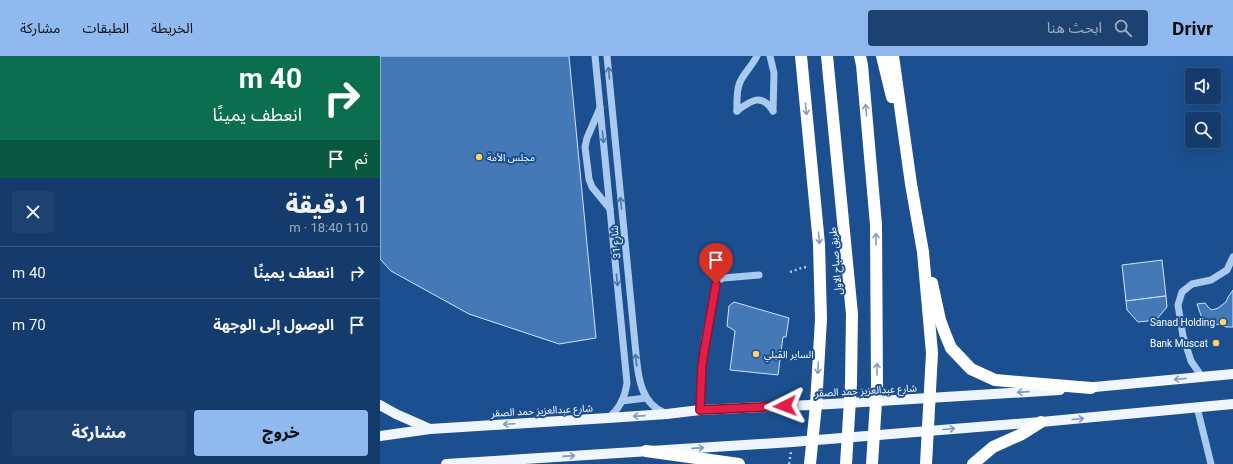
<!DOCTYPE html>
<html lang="ar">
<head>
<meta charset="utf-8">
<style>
	:root { --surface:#143b6b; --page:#1d4271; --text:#f1f3f6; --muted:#9dadc1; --line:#33557e; --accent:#90b9f0 }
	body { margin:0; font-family:Roboto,"Noto Sans Arabic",sans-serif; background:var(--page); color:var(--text); direction:rtl; height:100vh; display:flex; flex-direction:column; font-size:15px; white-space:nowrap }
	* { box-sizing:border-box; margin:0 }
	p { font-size:13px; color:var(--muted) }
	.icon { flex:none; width:22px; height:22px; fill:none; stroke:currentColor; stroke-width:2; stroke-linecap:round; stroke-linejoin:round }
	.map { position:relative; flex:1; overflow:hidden; direction:ltr }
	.drawer { display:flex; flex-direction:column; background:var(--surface); width:380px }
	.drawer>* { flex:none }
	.top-card { background:#0b6e4f; color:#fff; overflow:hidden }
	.tools { position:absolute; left:805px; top:12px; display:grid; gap:8px }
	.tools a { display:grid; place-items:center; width:36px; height:36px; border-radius:4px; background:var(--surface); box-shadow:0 4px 16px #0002,0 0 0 1px var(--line); font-size:20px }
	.pin { position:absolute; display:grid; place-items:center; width:34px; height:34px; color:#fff; margin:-41px -17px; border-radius:50% 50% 50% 0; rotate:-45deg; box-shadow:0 0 4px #0007 }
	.pin .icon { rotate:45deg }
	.me { position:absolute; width:44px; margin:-22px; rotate:267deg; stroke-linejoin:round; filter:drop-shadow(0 0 3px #0008) }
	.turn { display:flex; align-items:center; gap:14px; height:84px; padding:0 12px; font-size:18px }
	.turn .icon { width:52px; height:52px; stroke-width:2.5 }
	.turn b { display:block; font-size:28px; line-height:34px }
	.then { display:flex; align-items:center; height:38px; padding:0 12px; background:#0003; gap:8px; font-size:15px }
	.round { display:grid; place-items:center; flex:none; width:42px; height:42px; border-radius:4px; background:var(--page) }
	.head { display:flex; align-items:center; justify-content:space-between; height:68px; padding:0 12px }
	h1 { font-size:24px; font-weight:800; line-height:30px }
	.button { display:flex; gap:8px; margin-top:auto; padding:8px 12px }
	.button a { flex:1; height:46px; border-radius:4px; background:var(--accent); color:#111; font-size:16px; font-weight:800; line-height:46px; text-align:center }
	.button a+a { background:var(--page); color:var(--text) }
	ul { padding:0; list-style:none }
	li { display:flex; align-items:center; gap:12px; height:52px; padding:0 12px; border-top:1px solid var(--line) }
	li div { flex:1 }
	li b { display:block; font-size:15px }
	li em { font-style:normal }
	header { display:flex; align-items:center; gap:24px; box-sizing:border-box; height:56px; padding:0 20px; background:var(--accent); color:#111 }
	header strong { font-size:19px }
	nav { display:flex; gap:22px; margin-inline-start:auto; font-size:14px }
	.search { width:280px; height:36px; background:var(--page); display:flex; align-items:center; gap:10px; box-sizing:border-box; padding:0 14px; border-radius:4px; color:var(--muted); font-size:15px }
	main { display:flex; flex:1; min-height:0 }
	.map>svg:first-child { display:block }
	.building { fill:#4478b7; stroke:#cfe3fa }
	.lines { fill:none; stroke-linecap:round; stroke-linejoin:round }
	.path { stroke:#a9c9ee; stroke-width:2.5; stroke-dasharray:2 3; stroke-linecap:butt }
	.minor { stroke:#a9c9ee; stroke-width:7 }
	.major { stroke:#f0f6ff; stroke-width:10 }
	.highway { stroke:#fff; stroke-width:12 }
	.oneway { stroke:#4674ac }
	.oneway2 { stroke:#829ec1 }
	.oneway3 { stroke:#7b9ac1 }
	.route-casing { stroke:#92132f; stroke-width:10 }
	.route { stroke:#e11d48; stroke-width:7 }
	.poi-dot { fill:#ffd166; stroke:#1b4f8f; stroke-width:1.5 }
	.labels { text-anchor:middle; stroke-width:4; stroke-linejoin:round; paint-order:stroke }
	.poi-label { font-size:10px; fill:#fff; stroke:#1b4f8f; text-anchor:start }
	.street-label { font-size:10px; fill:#fff; stroke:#1b4f8f }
</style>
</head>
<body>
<header>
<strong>Drivr</strong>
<div class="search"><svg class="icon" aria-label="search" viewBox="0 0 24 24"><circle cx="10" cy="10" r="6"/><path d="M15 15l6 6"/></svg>ابحث هنا</div>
<nav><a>الخريطة</a><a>الطبقات</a><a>مشاركة</a></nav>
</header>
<main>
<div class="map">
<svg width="853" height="408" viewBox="0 0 853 408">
	<rect width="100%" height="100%" fill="#1b4f8f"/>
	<g class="building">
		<path d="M0 0H189L216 282 179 288 89 258 11 215 0 203Z"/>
		<path d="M782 204 786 240 746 245 742 209Z"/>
		<path d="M853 234V271H846L840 268 825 271 817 248 825 247 829 252 832 254 838 252 846 246 848 241Z"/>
		<path d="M786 240 787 251 776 264 758 266 747 254 746 245Z"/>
		<path d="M354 246 409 262 406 281H403L398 319 350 314 355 275 347 270 349 250Z"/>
	</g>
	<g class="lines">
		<g class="path">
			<path d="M410 216 424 211 428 212"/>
			<path d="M409 408 411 396"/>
		</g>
		<g class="minor">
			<path d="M215 0 247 327C245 341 240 353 228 362"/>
			<path d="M227 0 256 298C258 321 261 348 285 357"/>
			<path d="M390 0 394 17 393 55"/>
			<path d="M220 52 207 82 205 91 209 123 212 131 230 153"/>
			<path d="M357 55C357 46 356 35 360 26 364 17 372 10 377 0"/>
			<path d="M357 55C371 44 382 37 393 55"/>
			<path d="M822 321 811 305 803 280 798 249 802 236 812 228 831 224 847 214 853 201"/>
			<path d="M242 345 266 342"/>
			<path d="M817 351 831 408"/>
			<path d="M320 354 322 310 325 282 336 228 339 224 343 222 379 219"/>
		</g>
		<g class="major">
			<path d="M704 332 853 318"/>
			<path d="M0 349 16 358 50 373"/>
			<path d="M0 380 50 373 228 362 287 358 320 354 451 348 680 334"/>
			<path d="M66 408 412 386 661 366 853 348"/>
		</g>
		<g class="highway">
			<path d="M421 0 439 188 441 263 436 349 430 408"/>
			<path d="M447 0 472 258 471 327 466 408"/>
			<path d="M480 0 482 9 496 169 497 330 492 408"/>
			<path d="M502 0 512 41"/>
			<path d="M513 0 531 128 543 196 552 297 546 408"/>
			<path d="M552 227 560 264 566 280 571 292 591 313 615 324 711 332"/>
			<path d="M266 395 359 408"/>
			<path d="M593 408 613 391 642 378 661 366"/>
		</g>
	</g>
	<defs><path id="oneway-shaft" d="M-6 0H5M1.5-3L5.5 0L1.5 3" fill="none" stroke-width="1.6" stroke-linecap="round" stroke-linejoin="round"/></defs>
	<g class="oneway">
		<use href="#oneway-shaft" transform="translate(229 17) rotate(-95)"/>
		<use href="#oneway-shaft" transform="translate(223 81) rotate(84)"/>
		<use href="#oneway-shaft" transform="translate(241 147) rotate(-95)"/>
		<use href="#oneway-shaft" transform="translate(237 224) rotate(84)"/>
		<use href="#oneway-shaft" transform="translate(256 304) rotate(-97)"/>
	</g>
	<g class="oneway2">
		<use href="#oneway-shaft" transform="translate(426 53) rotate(85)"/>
		<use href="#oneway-shaft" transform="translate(486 54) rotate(-95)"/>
		<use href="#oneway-shaft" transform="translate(439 182) rotate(85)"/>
		<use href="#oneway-shaft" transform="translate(496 183) rotate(-90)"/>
		<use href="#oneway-shaft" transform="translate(438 312) rotate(93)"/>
		<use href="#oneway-shaft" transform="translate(497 313) rotate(-90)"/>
	</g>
	<g class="oneway3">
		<use href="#oneway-shaft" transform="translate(800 323) rotate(174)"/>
		<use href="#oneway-shaft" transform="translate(643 336) rotate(176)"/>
		<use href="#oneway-shaft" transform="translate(259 360) rotate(176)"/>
		<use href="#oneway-shaft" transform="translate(698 363) rotate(-5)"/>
		<use href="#oneway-shaft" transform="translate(129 368) rotate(177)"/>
		<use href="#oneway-shaft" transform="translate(569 373) rotate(-5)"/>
		<use href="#oneway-shaft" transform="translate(318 392) rotate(-4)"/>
		<use href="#oneway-shaft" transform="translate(189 400) rotate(-4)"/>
	</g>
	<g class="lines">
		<defs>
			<path id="route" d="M336 228 324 296 322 310 320 354 405 350"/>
		</defs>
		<use href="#route" class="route-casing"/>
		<use href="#route" class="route"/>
	</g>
	<g class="poi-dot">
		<circle cx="99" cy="101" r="4"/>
		<circle cx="843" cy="266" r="4"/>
		<circle cx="836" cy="287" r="4"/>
		<circle cx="376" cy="298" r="4"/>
	</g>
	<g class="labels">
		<g class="poi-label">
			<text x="107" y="105">مجلس الأمة</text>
			<text x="835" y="270" text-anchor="end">Sanad Holding</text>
			<text x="828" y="291" text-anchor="end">Bank Muscat</text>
			<text x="384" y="302">الساير القبلي</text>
		</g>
		<g class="street-label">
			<text transform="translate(235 186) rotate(-95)" y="4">شارع 31</text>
			<text transform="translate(455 205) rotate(-95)" y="4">طريق صباح الاول</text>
			<text transform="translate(486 334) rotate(-3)" y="4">شارع عبدالعزيز حمد الصقر</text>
			<text transform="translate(162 354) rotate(-3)" y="4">شارع عبدالعزيز حمد الصقر</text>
		</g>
	</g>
</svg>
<div class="tools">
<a><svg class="icon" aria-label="sound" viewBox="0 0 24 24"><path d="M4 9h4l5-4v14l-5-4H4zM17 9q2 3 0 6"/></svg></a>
<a><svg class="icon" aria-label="search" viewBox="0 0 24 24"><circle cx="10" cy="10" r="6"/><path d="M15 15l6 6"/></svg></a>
</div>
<div class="pin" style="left:336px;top:228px;background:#d93025"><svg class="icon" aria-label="arrive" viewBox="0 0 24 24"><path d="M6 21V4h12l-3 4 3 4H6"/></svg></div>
<svg class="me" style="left:405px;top:350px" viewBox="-20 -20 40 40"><path d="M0-17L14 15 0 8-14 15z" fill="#e11d48" stroke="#fff" stroke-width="4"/></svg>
</div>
<section class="drawer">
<div class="top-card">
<div class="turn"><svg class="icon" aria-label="right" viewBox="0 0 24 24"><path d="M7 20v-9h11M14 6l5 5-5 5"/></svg><div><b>40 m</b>انعطف يمينًا</div></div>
<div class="then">ثم<svg class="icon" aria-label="arrive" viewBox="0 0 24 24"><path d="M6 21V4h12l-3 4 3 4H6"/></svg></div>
</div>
<div class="head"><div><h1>1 دقيقة</h1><p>110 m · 18:40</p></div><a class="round"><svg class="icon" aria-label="close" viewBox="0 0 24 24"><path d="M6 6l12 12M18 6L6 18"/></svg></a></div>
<ul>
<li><svg class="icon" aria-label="right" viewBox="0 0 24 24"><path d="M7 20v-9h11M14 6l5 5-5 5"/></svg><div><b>انعطف يمينًا</b></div><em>40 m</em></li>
<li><svg class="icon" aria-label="arrive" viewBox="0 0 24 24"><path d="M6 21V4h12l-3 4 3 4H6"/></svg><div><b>الوصول إلى الوجهة</b></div><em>70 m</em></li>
</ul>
<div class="button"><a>خروج</a><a>مشاركة</a></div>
</section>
</main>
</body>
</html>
